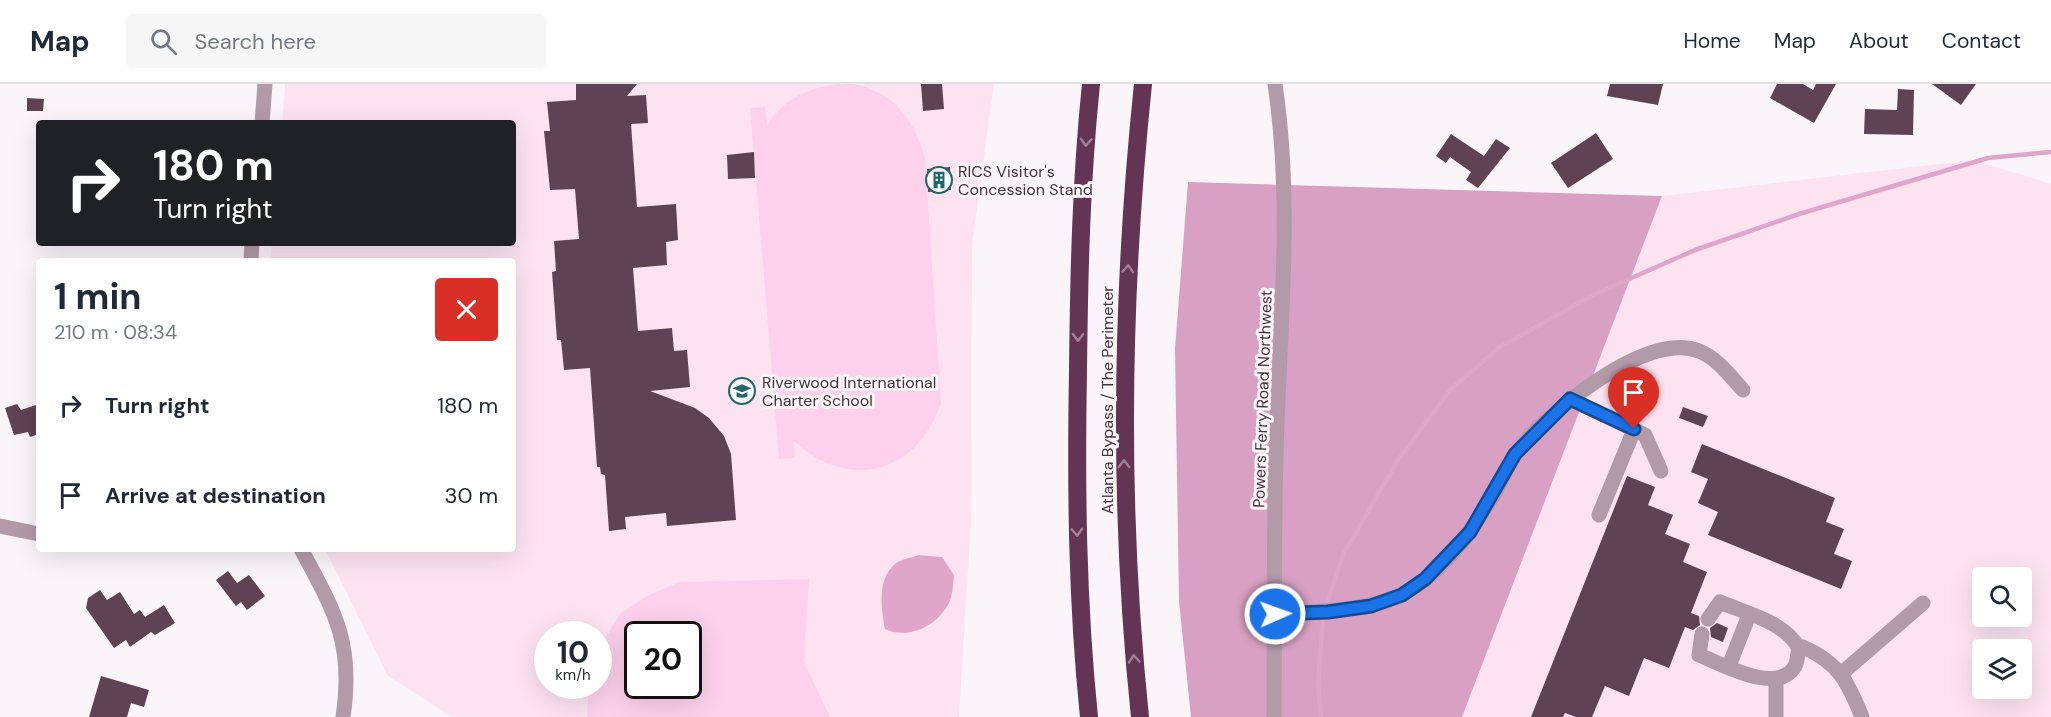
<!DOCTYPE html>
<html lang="en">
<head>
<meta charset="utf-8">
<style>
	:root { --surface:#fff; --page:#f6f6f7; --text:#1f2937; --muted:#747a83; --line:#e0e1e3 }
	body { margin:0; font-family:"DM Sans",sans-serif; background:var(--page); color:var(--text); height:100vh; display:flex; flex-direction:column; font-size:22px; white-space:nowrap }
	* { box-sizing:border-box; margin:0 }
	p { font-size:20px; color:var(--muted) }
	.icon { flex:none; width:33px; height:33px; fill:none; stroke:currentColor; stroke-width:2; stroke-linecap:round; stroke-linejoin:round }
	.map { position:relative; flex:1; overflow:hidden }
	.panel { position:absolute; left:36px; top:174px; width:480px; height:294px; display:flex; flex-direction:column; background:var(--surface); border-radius:6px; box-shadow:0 6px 24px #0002 }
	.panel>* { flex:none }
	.banner { position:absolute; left:36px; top:36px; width:480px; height:126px; border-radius:6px; box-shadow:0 6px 24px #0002; background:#202124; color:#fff; overflow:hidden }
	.tools { position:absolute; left:1972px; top:483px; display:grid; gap:12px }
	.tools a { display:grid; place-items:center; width:60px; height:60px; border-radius:6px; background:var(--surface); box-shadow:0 6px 24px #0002; font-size:30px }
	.speed { position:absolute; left:534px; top:537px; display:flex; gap:12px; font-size:30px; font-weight:700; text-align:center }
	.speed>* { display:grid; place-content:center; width:78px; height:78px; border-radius:50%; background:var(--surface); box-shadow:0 6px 24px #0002; line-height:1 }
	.speed small { font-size:15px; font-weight:400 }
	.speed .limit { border:3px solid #111; border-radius:9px; background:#fff; color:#111 }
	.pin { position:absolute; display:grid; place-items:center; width:51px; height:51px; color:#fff; margin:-62px -26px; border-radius:50% 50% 50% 0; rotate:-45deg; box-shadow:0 0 6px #0007 }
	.pin .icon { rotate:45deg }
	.me { position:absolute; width:66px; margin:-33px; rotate:88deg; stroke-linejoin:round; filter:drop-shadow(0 0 4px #0008) }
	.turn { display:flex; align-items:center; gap:21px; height:126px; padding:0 18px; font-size:27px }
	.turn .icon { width:78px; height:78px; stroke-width:2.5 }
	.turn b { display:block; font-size:42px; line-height:51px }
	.round { display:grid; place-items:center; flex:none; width:63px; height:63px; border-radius:6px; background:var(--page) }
	.overview { display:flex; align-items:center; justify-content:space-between; height:102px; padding:0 18px }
	h1 { font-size:36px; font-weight:700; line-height:45px }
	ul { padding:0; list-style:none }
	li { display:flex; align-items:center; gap:18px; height:90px; padding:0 18px }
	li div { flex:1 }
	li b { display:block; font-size:22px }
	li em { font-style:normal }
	header { display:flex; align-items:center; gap:36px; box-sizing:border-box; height:84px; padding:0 30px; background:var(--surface); border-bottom:2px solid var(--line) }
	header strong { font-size:28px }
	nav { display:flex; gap:33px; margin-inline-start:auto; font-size:21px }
	.search { width:420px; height:54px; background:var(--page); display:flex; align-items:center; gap:15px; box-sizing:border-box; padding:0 21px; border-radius:6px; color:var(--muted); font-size:22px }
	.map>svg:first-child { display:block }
	.built { fill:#fde3f2; fill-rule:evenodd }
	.green { fill:#fdd1eb; fill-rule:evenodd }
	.forest { fill:#d8a0c2 }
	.water { fill:#dfa6c9 }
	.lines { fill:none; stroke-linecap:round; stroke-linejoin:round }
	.stream { stroke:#dfa6c9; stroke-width:4.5 }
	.building { fill:#5f4354 }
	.minor { stroke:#b39aa9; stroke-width:15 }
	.highway { stroke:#633453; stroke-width:18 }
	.oneway { stroke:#a08195 }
	.route-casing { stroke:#114b97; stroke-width:15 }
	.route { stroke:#1a73e8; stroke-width:10 }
	.labels { text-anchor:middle; stroke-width:6; stroke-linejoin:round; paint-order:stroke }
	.poi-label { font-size:16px; fill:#42343c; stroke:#fbf4f8; text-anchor:start }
	.street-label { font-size:16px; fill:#42343c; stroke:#fbf4f8 }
</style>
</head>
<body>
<header>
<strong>Map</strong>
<div class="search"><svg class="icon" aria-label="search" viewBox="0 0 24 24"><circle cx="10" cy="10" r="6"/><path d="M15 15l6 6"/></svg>Search here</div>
<nav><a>Home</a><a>Map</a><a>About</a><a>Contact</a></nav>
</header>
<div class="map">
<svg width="2051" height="633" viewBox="0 0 2051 633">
	<rect width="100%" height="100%" fill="#fbf4f8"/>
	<g class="built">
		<path d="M285 0H994L972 161 971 437 959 633H452L388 592 325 465H513V177H270L272 159H513V39H282ZM548 550H598V602H548ZM638 550H688V602H638Z"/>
		<path d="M1974 76 2051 100V633H1462L1662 112ZM1983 494H2022V532H1983ZM1983 566H2022V604H1983Z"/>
	</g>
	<g class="green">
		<path d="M853 0C893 7 915 36 925 74L941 319C917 390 849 408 794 357L795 374 779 375 750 24 765 23 767 42C786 10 817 0 853 0Z"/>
		<path d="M809 495 804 578 830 633H587L589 602H598L599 565 620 530 645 513 679 498ZM638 550H688V602H638Z"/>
	</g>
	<path class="forest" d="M1188 98 1662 112 1462 633H1191L1179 517 1175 265Z"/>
	<path class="water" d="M918 471 942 473 954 491C953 499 953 511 949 519 937 542 909 556 885 545 881 524 877 495 895 480 901 475 912 474 918 471Z"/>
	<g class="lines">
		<g class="stream">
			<path d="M1328 516 1343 471 1398 376 1450 306 1500 263 1595 210 1695 166 1799 130 1988 74 2051 68"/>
			<path d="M1321 633 1318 599 1323 534"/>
		</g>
	</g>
	<g class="building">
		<path d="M576 0H637L627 12 646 11 648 39 631 40 637 123 676 120 678 156 666 158 667 181 633 184 638 247 672 244 674 267 687 266 690 303 650 307 695 324 709 334 724 352 731 370 736 436 667 442 666 429 625 433 626 445 609 447 605 391 601 390 600 383H597L590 284 564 286 561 256H557L552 188 556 187 554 157 579 155 575 105 550 106 544 47H550L547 18 576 16Z"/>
		<path d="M921 0H942L944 25 923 27Z"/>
		<path d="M1610 0H1663L1658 21 1607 12Z"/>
		<path d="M1777 0H1803L1813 6 1816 0H1836L1814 39 1770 14Z"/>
		<path d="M1932 0H1976L1961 21Z"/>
		<path d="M1898 5 1914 6 1913 51 1864 50 1865 25 1897 26Z"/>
		<path d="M27 14 44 15 43 27H27Z"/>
		<path d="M1596 49 1613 75 1568 104 1551 79Z"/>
		<path d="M1451 50 1484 72 1496 55 1510 64 1478 104 1466 96 1471 88 1450 73 1446 79 1436 72Z"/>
		<path d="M754 68 755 94 728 95 727 71Z"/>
		<path d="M950 83 951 106 928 108 927 85Z"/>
		<path d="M17 320 21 326 39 320V350L30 353 28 348 14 351 5 324Z"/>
		<path d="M1683 323 1708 332 1703 343 1679 334Z"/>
		<path d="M1702 360 1835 414 1826 438 1844 445 1834 470 1852 477 1841 505 1708 451 1718 428 1698 419 1708 395 1691 388Z"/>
		<path d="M1627 392 1655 403 1648 421 1673 431 1665 450 1690 460 1683 478 1707 488 1691 529 1699 532 1700 541 1693 546 1685 543 1669 584 1644 574 1629 612 1605 602 1592 633H1576L1565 629 1563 633H1531Z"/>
		<path d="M228 487 237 499 249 491 265 512 247 526 241 518 236 522 216 496Z"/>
		<path d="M100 506 107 516 120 508 134 530 140 526 145 533 164 521 175 539 155 551 151 548 130 563 126 556 114 564 86 524 88 514Z"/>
		<path d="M1717 539 1728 544 1723 558 1711 553 1710 544Z"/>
		<path d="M101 592 149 606 144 623 131 619 127 633H89Z"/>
	</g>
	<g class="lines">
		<g class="minor">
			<path d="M262 39 265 0"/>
			<path d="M251 177 252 159"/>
			<path d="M1570 315 1645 351 1661 387"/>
			<path d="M1599 431 1634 346"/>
			<path d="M0 442 39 450"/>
			<path d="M301 465C335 528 354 559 343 633"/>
			<path d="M1275 530C1328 526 1383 530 1427 494 1456 470 1478 438 1497 405 1503 394 1508 380 1516 369 1546 330 1646 246 1699 267 1717 274 1730 292 1743 306"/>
			<path d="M1702 550 1699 571C1722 580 1778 612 1795 582 1798 577 1797 570 1799 564 1783 537 1748 530 1720 518L1708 535"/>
			<path d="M1799 564 1803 563C1839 579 1848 598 1862 633"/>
			<path d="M1729 582 1749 531"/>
			<path d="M1842 589 1923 519"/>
			<path d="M1776 596V633"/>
			<path d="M1274 633C1275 536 1273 438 1277 341 1281 227 1292 114 1275 0"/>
		</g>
		<g class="highway">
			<path d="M1089 633C1077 517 1076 403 1078 287 1079 191 1081 96 1091 0"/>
			<path d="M1140 633C1118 422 1121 211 1143 0"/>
		</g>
	</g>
	<defs><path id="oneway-chevron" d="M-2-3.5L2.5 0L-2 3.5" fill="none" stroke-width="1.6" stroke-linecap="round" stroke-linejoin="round" transform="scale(1.5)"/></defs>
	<g class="oneway">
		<use href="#oneway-chevron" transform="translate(1086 58) rotate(94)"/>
		<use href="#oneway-chevron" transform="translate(1128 185) rotate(-86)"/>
		<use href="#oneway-chevron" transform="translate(1078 253) rotate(91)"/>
		<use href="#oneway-chevron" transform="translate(1124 380) rotate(-90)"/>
		<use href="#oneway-chevron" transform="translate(1077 448) rotate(87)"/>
		<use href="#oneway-chevron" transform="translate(1134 575) rotate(-95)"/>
	</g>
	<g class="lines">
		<defs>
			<path id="route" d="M1275 530 1328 528 1371 522 1402 511 1425 495 1470 448 1515 370 1570 315 1634 345"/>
		</defs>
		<use href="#route" class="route-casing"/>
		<use href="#route" class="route"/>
	</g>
	<defs>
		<symbol id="building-ring" viewBox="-11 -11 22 22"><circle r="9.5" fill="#fbf4f8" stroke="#1d6967" stroke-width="1.5"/><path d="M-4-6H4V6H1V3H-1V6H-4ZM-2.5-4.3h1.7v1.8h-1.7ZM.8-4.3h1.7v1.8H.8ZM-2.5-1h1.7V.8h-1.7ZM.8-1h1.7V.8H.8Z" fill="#1d6967"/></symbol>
		<symbol id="school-ring" viewBox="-11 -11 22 22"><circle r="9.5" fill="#fbf4f8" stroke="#1d6967" stroke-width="1.5"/><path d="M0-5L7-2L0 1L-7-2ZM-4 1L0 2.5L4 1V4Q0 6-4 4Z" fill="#1d6967"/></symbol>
	</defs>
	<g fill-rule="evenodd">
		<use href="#building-ring" x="924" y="81" width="30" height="30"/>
		<use href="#school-ring" x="727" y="292" width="30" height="30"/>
	</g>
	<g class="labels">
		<g class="poi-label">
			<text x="958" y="93">RICS Visitor's<tspan x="958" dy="18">Concession Stand</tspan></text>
			<text x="762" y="304">Riverwood International<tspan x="762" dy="18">Charter School</tspan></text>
		</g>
		<g class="street-label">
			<text transform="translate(1262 315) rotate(-88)" y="6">Powers Ferry Road Northwest</text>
			<text transform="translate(1107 316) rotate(-90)" y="6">Atlanta Bypass / The Perimeter</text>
		</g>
	</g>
</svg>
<div class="tools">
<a><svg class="icon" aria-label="search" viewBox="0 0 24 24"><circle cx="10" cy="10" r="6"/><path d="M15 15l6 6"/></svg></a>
<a><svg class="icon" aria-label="layers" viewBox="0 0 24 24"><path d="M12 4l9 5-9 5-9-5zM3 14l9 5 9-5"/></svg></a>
</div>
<div class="speed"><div>10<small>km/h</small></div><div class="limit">20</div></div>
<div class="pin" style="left:1634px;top:345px;background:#d93025"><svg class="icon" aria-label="arrive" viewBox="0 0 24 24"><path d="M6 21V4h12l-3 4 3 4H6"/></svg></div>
<svg class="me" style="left:1275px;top:530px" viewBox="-20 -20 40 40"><circle r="17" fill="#1a73e8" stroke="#fff" stroke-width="3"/><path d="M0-11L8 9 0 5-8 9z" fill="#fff"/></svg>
<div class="banner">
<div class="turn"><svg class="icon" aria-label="right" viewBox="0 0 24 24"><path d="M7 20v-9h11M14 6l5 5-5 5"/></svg><div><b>180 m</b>Turn right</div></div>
</div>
<section class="panel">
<div class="overview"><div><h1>1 min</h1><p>210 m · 08:34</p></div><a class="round" style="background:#d93025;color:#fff"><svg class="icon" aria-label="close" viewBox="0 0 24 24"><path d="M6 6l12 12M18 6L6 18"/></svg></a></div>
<ul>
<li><svg class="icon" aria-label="right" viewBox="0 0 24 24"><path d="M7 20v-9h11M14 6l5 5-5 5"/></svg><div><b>Turn right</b></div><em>180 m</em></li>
<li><svg class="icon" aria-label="arrive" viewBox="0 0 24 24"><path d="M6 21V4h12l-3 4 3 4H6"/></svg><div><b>Arrive at destination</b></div><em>30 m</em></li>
</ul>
</section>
</div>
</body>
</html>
